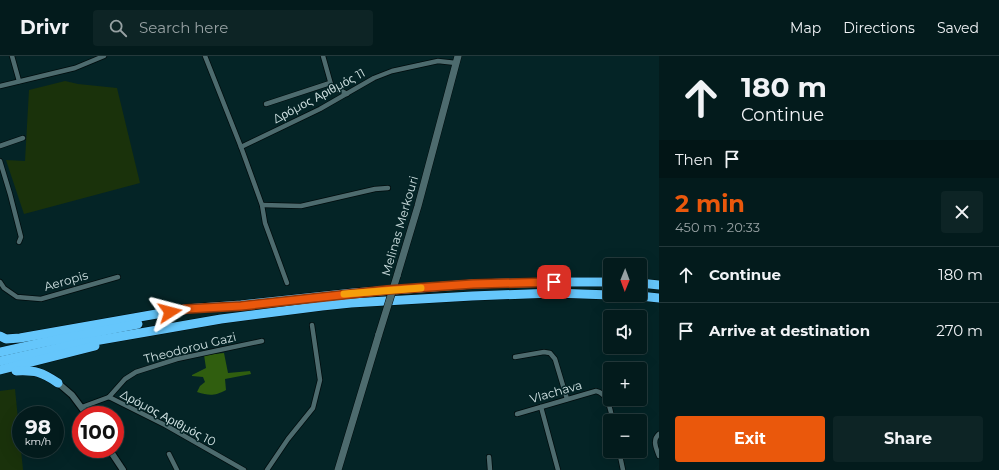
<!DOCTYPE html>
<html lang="en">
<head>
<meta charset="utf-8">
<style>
	:root { --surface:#031b1c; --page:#0d2425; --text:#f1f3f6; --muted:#97a1a3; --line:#24393b; --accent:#ea580c }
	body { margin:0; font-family:Montserrat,sans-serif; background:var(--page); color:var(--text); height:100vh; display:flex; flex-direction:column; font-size:15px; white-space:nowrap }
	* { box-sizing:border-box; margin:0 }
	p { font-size:13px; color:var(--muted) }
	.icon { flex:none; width:22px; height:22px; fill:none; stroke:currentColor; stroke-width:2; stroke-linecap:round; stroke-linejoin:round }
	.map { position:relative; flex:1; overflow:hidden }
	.sheet { display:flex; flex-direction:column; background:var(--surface); width:340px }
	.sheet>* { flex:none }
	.hud { background:#031b1c; color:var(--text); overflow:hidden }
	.needle { width:26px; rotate:181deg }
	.fabs { position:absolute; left:603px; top:202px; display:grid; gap:8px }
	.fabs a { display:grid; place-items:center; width:44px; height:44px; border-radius:4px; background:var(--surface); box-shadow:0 4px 16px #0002,0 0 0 1px var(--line); font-size:20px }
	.speed { position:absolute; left:12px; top:350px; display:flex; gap:8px; font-size:20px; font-weight:700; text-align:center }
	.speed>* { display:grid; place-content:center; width:52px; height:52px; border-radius:50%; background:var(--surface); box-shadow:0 4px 16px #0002,0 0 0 1px var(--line); line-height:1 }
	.speed small { font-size:10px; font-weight:400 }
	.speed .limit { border:6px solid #d22; background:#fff; color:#111 }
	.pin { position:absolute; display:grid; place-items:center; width:34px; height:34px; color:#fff; margin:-17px; border-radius:8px; box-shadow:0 2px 6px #0006 }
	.me { position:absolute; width:44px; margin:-22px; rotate:81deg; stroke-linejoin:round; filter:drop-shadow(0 0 3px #0008) }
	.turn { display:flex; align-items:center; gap:14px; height:84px; padding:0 16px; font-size:18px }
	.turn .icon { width:52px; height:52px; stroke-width:2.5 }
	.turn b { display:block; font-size:28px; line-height:34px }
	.then { display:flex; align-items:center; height:38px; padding:0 16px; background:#0003; gap:8px; font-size:15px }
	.round { display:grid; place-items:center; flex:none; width:42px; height:42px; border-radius:4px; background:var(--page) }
	.head { display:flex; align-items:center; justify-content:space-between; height:68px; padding:0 16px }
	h1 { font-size:24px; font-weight:700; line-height:30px; color:var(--accent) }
	.action { display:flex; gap:8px; margin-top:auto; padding:8px 16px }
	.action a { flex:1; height:46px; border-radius:4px; background:var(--accent); color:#fff; font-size:16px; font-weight:700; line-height:46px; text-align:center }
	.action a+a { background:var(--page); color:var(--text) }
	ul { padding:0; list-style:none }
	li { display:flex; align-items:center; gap:12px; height:56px; padding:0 16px; border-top:1px solid var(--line) }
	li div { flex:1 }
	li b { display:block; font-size:15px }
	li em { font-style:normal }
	header { display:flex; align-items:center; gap:24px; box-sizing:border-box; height:56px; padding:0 20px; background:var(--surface); border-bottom:1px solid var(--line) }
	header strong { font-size:19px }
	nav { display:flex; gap:22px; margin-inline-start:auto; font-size:14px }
	.search { width:280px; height:36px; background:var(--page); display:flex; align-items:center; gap:10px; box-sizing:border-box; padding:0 14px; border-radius:4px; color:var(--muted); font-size:15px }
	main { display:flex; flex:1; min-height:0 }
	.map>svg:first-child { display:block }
	.green { fill:#1a320b }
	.forest { fill:#305e0f }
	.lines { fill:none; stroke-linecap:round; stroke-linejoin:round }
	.minor-casing { stroke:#000c0d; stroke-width:6 }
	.tertiary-casing { stroke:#000c0d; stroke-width:8 }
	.secondary-casing { stroke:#000c0d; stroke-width:8 }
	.motorway-casing { stroke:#000c0d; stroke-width:10 }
	.minor { stroke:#4d6b6e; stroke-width:4.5 }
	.tertiary { stroke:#4d6b6e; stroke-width:6 }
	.secondary { stroke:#4d6b6e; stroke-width:7 }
	.motorway { stroke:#65c6fb; stroke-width:9 }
	.secondary-bridge-casing { stroke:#000c0d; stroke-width:8; stroke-linecap:butt }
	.secondary-bridge { stroke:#4d6b6e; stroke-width:7 }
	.route-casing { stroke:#983908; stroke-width:10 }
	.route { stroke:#ea580c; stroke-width:7 }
	.slow { stroke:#f59e0b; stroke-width:7 }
	.labels { text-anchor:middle; stroke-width:3; stroke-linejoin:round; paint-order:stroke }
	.street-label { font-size:12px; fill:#cfe0e1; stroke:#042426 }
</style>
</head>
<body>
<header>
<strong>Drivr</strong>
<div class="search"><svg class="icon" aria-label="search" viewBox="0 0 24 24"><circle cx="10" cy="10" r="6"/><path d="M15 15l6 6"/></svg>Search here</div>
<nav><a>Map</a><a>Directions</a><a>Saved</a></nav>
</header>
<main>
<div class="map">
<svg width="659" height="414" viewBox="0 0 659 414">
	<rect width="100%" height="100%" fill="#042426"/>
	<g class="green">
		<path d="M65 25 78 28 117 32 140 127 24 158 6 104 25 105 29 34Z"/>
		<path d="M15 333 23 414H0V335Z"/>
	</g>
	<path class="forest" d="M224 297 228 317 250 315 251 318 225 323 226 334C214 340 210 340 197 336L200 330 205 326 203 321 192 320V319L206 312 204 299Z"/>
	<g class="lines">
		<defs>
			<g id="minor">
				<path d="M12 0 19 25"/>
				<path d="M205 0 241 91 262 149 265 167 287 227"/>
				<path d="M323 0 332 32 334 34H340L347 38"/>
				<path d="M0 30 75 12 104 0"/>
				<path d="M266 48 330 27"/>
				<path d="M0 90 23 82"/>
				<path d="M241 91 320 53 374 22 392 15 438 5 456 7"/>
				<path d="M0 105 10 138 21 181 19 186"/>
				<path d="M262 149 301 150 375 133 388 132"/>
				<path d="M0 226 4 232 17 241 41 243 118 221"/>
				<path d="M515 301 544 296 550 297 555 303 567 343"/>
				<path d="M109 341 125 323 136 316 177 303 262 285"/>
				<path d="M82 351 109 341 165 369 244 414"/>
				<path d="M541 351 558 414"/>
				<path d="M517 358 596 335C609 338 610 354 613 365"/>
				<path d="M659 378C652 384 656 392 659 400"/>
				<path d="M619 395 623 414"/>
				<path d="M169 398 177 414"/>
				<path d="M489 401 490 414"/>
				<path d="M267 414 288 383 313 352 320 324 312 269"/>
			</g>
			<g id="tertiary">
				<path d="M58 327 72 339 87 359"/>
				<path d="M109 393 123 414"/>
			</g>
			<g id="secondary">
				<path d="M397 220 418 150 458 0"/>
				<path d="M338 414 379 278"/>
			</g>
			<g id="motorway">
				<path d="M640 227 659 229"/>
				<path d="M631 239 659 242"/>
				<path d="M0 280 6 283 20 282 185 253 241 249 353 237 473 228 554 226H610"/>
				<path d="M0 296 41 287 138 268"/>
				<path d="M0 305 77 288 221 263 322 250 351 247 472 240 554 237 610 239"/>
				<path d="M0 314 95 290"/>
				<path d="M16 315C35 314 42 316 58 327"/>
			</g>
		</defs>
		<use href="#minor" class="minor-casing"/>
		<use href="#tertiary" class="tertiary-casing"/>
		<use href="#secondary" class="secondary-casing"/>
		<use href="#motorway" class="motorway-casing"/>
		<use href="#minor" class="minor"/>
		<use href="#tertiary" class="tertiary"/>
		<use href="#secondary" class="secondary"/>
		<use href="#motorway" class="motorway"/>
		<defs>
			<path id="secondary-bridge" d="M379 278 397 220"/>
		</defs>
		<use href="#secondary-bridge" class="secondary-bridge-casing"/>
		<use href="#secondary-bridge" class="secondary-bridge"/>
	</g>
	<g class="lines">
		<defs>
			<path id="route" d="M170 256 186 253 241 250 387 234 473 228 554 226"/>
		</defs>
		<use href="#route" class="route-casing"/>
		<use href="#route" class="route"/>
		<path class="slow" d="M344 238 421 232"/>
	</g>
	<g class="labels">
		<g class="street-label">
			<text transform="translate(319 40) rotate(-28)" y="4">Δρόμος Αριθμός 11</text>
			<text transform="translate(400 170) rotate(-74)" y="4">Melinas Merkouri</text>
			<text transform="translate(66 225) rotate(-16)" y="4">Aeropis</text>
			<text transform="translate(190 292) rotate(-14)" y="4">Theodorou Gazi</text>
			<text transform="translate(556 336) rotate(-16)" y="4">Vlachava</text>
			<text transform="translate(168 362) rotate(28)" y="4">Δρόμος Αριθμός 10</text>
		</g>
	</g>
</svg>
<div class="fabs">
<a><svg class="needle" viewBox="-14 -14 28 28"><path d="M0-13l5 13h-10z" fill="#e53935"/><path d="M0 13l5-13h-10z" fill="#97a1a3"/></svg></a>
<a><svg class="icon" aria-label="sound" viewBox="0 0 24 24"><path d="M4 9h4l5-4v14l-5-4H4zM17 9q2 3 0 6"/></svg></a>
<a>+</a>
<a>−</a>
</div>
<div class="speed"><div>98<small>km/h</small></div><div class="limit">100</div></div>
<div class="pin" style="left:554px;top:226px;background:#d93025"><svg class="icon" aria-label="arrive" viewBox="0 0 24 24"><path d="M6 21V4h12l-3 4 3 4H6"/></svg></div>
<svg class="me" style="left:170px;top:256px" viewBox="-20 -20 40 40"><path d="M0-17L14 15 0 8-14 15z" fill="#ea580c" stroke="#fff" stroke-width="4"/></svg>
</div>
<section class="sheet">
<div class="hud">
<div class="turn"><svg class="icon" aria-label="ahead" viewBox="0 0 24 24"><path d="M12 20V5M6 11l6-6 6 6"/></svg><div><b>180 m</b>Continue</div></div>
<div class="then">Then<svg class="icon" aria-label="arrive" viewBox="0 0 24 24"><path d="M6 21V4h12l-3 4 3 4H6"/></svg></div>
</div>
<div class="head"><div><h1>2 min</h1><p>450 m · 20:33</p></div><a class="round"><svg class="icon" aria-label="close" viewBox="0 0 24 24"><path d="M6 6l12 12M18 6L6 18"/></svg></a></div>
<ul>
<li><svg class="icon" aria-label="ahead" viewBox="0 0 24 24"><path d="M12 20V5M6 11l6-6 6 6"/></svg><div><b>Continue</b></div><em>180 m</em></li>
<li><svg class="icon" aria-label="arrive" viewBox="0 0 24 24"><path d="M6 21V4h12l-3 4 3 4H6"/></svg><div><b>Arrive at destination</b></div><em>270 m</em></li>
</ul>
<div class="action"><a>Exit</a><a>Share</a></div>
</section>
</main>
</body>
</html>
